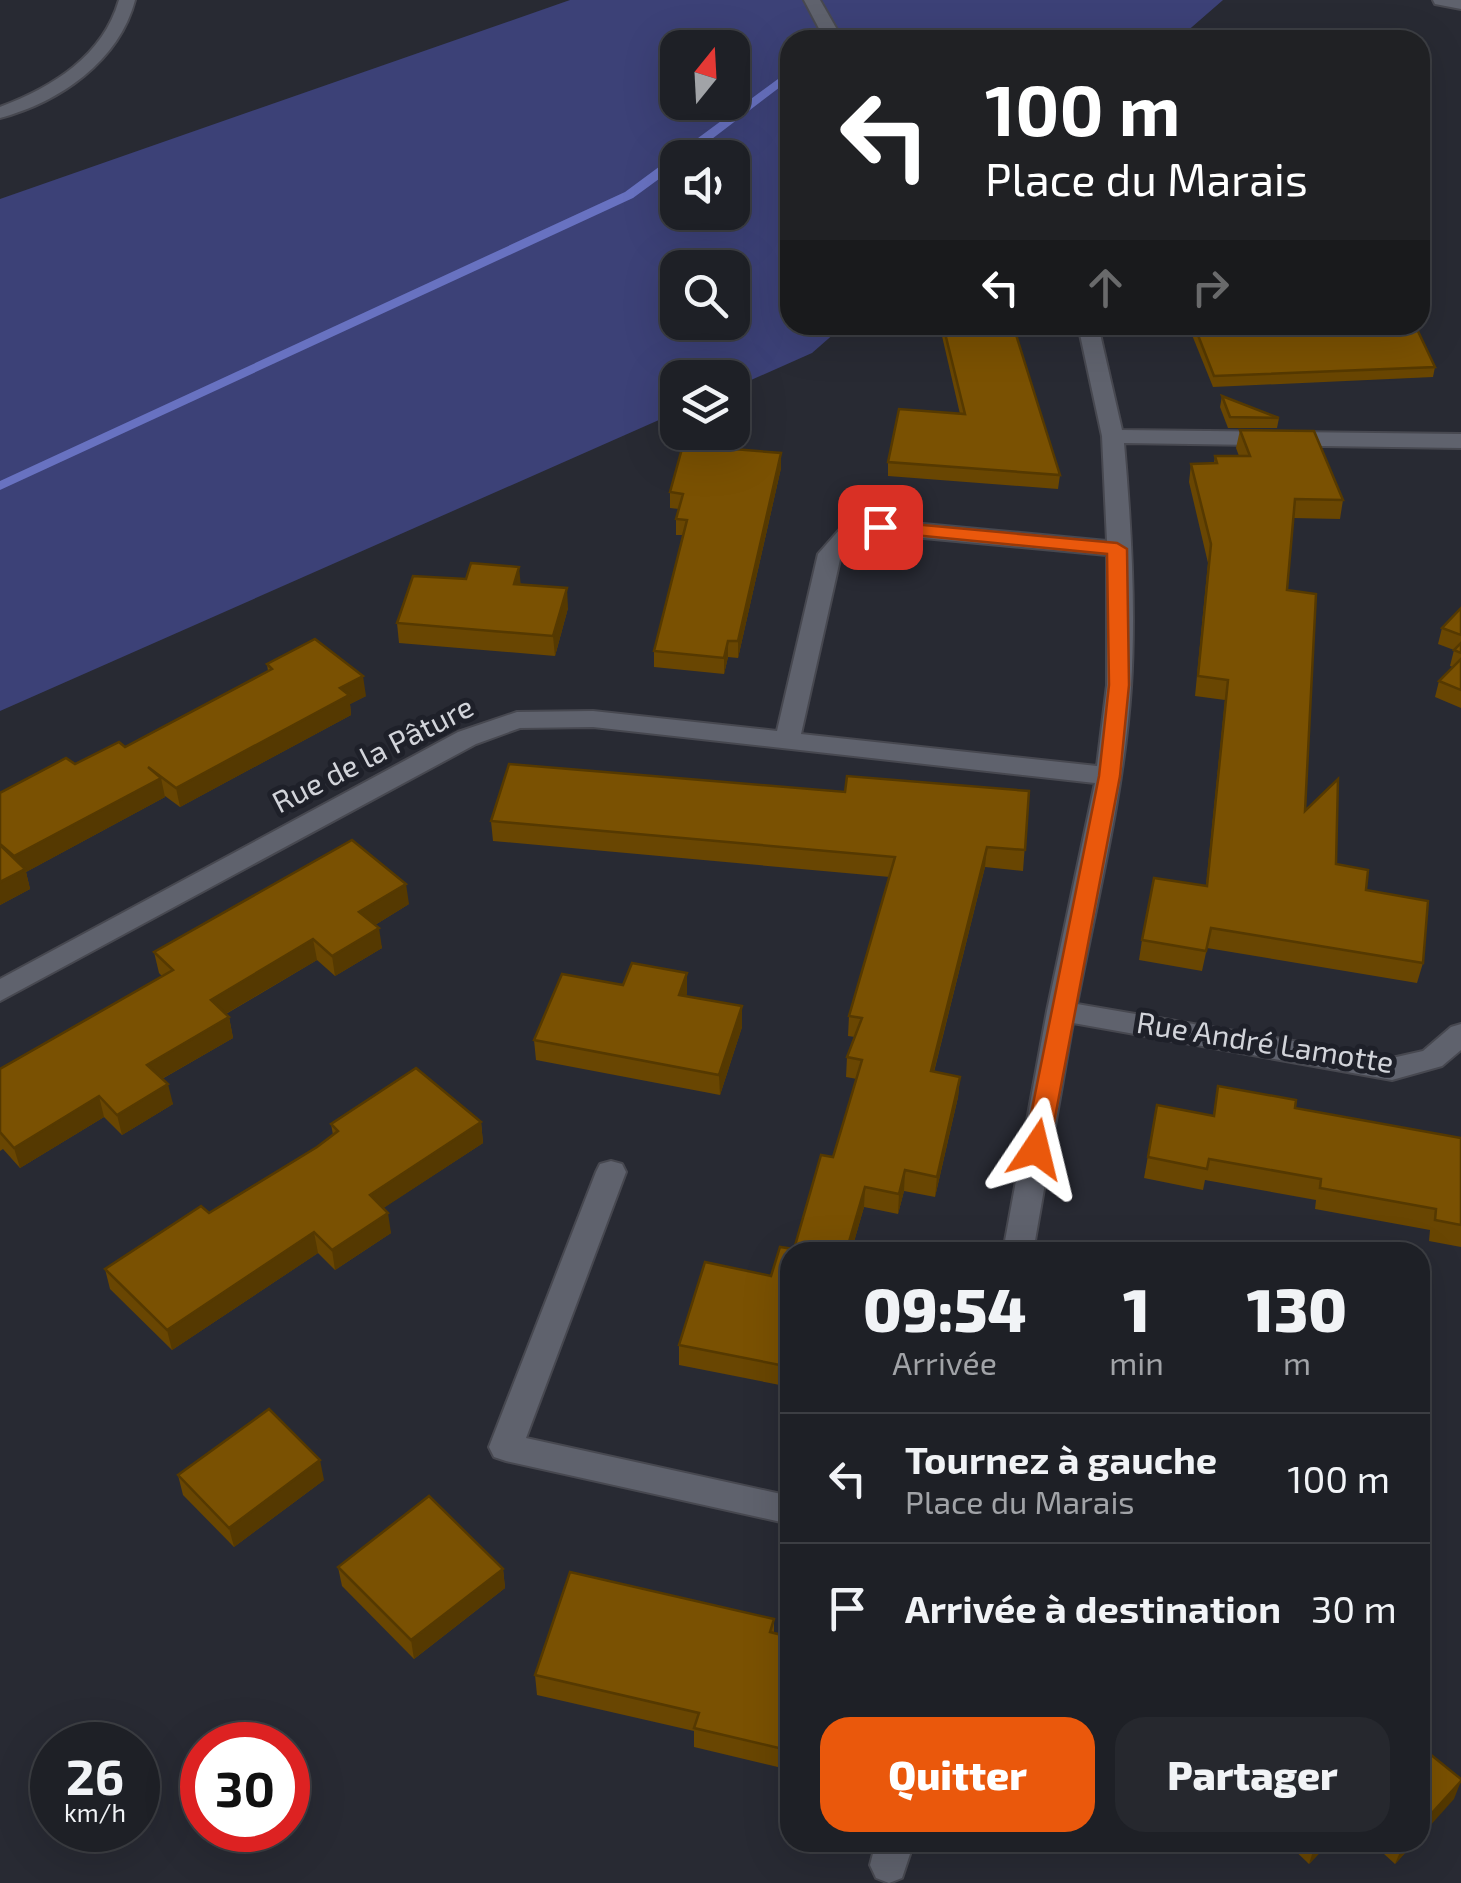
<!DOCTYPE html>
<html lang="fr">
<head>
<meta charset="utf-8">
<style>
	:root { --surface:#1e2026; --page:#26282e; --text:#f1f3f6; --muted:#a1a3a7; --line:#3c3e43; --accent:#ea580c }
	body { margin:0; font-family:"Exo 2",sans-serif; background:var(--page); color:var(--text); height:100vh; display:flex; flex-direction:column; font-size:38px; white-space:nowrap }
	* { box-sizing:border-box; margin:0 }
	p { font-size:32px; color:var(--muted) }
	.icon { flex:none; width:55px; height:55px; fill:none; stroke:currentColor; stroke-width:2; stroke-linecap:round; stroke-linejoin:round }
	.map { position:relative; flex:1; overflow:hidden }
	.side { position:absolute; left:780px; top:1242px; width:650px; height:610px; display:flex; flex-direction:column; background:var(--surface); border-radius:30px; box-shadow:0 10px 40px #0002,0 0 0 2px var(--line) }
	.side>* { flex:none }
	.banner { position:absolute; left:780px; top:30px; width:650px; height:305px; border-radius:30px; box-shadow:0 10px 40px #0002,0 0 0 2px var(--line); background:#202124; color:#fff; overflow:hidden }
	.needle { width:65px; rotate:18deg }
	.fabs { position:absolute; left:660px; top:30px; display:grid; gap:20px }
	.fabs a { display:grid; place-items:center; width:90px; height:90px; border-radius:20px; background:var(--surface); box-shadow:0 10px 40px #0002,0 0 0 2px var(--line); font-size:50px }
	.speed { position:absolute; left:30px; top:1722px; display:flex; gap:20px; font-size:50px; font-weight:700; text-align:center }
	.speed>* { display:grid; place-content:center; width:130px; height:130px; border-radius:50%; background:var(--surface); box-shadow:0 10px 40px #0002,0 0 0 2px var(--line); line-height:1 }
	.speed small { font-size:25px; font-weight:400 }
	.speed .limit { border:15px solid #d22; background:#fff; color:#111 }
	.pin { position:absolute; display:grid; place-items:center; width:85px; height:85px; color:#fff; margin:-42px; border-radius:20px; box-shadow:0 5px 15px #0006 }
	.me { position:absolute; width:110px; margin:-55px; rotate:10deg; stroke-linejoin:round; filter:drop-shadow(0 0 8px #0008) }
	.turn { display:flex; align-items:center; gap:35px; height:210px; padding:0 40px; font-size:45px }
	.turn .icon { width:130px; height:130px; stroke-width:2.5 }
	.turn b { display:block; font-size:70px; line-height:85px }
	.lanes { display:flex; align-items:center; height:95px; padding:0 40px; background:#0003; justify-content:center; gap:50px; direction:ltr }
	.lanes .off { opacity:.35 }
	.eta { display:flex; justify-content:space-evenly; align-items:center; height:170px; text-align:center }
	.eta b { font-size:60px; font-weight:800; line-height:70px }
	.cta { display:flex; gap:20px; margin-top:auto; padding:20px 40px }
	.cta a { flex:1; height:115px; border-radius:30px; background:var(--accent); color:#fff; font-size:40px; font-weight:800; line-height:115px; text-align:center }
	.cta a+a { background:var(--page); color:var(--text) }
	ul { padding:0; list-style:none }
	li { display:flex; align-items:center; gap:30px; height:130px; padding:0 40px; border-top:2px solid var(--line) }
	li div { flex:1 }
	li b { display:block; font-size:38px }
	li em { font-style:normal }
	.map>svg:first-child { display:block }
	.green { fill:#3c4177; fill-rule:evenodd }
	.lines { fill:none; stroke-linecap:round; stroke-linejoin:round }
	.stream { fill:#6872c1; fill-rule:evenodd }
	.minor-casing { stroke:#474850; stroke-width:4 }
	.minor { fill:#5f626d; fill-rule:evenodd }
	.wall { fill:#694602 }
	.shaded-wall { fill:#553901 }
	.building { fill:#7a5102; stroke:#553901; stroke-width:2.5 }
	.route { fill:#ea580c; stroke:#983908; stroke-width:2.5 }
	.labels { text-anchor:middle; stroke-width:10; stroke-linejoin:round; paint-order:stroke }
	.street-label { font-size:30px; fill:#d2d4da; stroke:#1e2029 }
</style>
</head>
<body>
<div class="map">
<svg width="1461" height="1883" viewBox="0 0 1461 1883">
	<rect width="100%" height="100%" fill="#282a33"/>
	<path class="green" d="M570 0H1223L1177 40H790V325H844L812 353 733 388 732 378H678L677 412 0 711V199ZM678 48H732V102H678ZM678 158H732V212H678ZM678 268H732V322H678Z"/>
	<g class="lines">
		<path class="stream" d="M778 79 788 81 687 158H678V165L633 198 0 490V481L625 192Z"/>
		<defs>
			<g id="minor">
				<path d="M119 0H135C119 61 60 102 0 118V107C53 87 103 56 119 0Z"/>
				<path d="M804 0H820L843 40H825Z"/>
				<path d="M1433 0H1461V9L1435 4Z"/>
				<path d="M1078 325H1098L1122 430 1461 434V448L1124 443C1131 523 1136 607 1131 687 1124 794 1097 899 1077 1004L1392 1058 1423 1051 1451 1027 1461 1024V1050L1442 1066 1392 1080 1073 1023 1033 1252H1003L1047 1011 1095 783 593 727 520 728 476 744 0 1001V979L458 732 517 712 593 711 777 731 818 554 840 529 880 520 1107 541 1102 436ZM880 534 1107 555V685L1097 766 801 734 841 555 856 539Z"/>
				<path d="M611 1161 622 1164 626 1172 526 1438 790 1496V1524L506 1461 494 1457 489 1447 596 1172 600 1164Z"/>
				<path d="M876 1842H914L902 1878 889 1883 876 1878 870 1865Z"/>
			</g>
		</defs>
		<use href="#minor" class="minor-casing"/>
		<use href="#minor" class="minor"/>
	</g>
	<g class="wall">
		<path d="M943 325H1034L1033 333 1016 334 1060 475 1058 489 888 476V462L960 414 942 336Z"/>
		<path d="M1188 325H1415L1435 367 1433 377 1213 387Z"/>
		<path d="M1222 396 1279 418 1277 428H1228L1220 407Z"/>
		<path d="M1240 430 1343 500 1340 519 1293 518 1287 590 1305 811 1336 864 1366 890 1423 963 1417 983 1207 948 1202 971 1139 960 1142 940 1206 886 1225 700 1195 696 1208 563 1189 482 1191 464 1214 463 1215 456H1239L1236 448Z"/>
		<path d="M781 453V468L738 658 728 657 724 674 654 667V651L683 535H676V519L679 509 670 508V492Z"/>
		<path d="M520 584 568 608 555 656 399 643 397 623Z"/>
		<path d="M1461 608V708L1435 697 1439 681 1453 667 1450 666 1454 650 1438 644 1442 628Z"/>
		<path d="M267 664 366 696 350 704 351 715 180 807 165 796V797L26 872 30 889 0 905V793L125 747 268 671Z"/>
		<path d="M509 764 845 792 847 776 1029 791 1023 871 985 867 934 1072 960 1077 958 1097 935 1197 904 1191 898 1214 864 1207 851 1252H790V1387L679 1365V1345L705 1262 771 1276 780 1247 794 1249 821 1155 833 1157 857 1079 846 1077 847 1057 855 1037 848 1036 849 1016 890 877 493 841 491 821Z"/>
		<path d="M409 904 375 925 382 948 335 976 317 960 226 1014 229 1017 233 1038 162 1079 173 1104 122 1135 104 1117 20 1168 3 1149 0 1151V1069L162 976 159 973 154 952Z"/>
		<path d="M687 973 686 996 742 1006V1027L720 1095 536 1060 534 1040 623 985Z"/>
		<path d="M1218 1086 1295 1108 1461 1138V1247L1429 1241 1430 1230 1315 1209 1316 1200 1205 1180 1203 1190 1144 1178 1157 1105 1213 1116Z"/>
		<path d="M481 1122 483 1143 383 1208 391 1233 335 1270 318 1253 172 1350 110 1289 105 1269 209 1213 317 1147 333 1135 331 1124Z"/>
		<path d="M178 1475 324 1480 234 1547 183 1495Z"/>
		<path d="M338 1567 503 1569 505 1588 414 1659 342 1586Z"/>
		<path d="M774 1619V1633L790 1637V1740L782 1768 694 1747V1731L537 1695 535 1675Z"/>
		<path d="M1286 1842H1330L1309 1864Z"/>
		<path d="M1371 1842H1415L1395 1864Z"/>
	</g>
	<g class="shaded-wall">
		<path d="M781 453V468L738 658V641Z"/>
		<path d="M519 567 521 587 514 584Z"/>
		<path d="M567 588 568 608 555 656 553 636Z"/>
		<path d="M728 641V657L724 674V658Z"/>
		<path d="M363 676 366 696 350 704 351 715 180 807 176 788 340 688Z"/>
		<path d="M161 778 165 797 26 872 30 889 0 905V882L19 872 14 856Z"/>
		<path d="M987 847 985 867 929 1091 931 1071Z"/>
		<path d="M406 884 409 904 362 933 359 912Z"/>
		<path d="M379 928 382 948 335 976 332 956Z"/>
		<path d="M313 939 317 960 215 1020 211 1000Z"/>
		<path d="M687 973V994L680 1015 679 995Z"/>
		<path d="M742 1006V1027L720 1095 719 1075Z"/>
		<path d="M229 1017 233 1038 151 1085 147 1065Z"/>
		<path d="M960 1077 958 1097 935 1197 937 1177Z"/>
		<path d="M168 1084 173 1104 122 1135 117 1115Z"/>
		<path d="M99 1096 104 1117 20 1168 14 1148Z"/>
		<path d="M481 1122 483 1143 373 1215 370 1195Z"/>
		<path d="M905 1170 904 1191 898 1214 899 1194Z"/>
		<path d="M865 1187 864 1207 851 1252H846Z"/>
		<path d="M388 1213 391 1233 335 1270 332 1250Z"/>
		<path d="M314 1232 318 1253 172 1350 167 1330Z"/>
		<path d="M320 1460 324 1480 234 1547 229 1528Z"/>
		<path d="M503 1569 505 1588 414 1659 411 1640Z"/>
		<path d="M790 1723V1740L782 1768 783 1749Z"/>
		<path d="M1461 1781 1454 1799 1420 1837V1826Z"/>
		<path d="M1318 1842H1330L1309 1864 1315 1845Z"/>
		<path d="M1405 1842H1415L1395 1864 1403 1845Z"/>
	</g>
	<g class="building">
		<path d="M943 325H1013L1060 475 888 462 899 409 965 414Z"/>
		<path d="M1194 325H1415L1435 367 1214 376Z"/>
		<path d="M1222 396 1279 418 1230 417Z"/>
		<path d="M1240 430 1314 431 1343 500 1295 499 1287 590 1316 594 1305 811 1338 779 1336 864 1368 870 1366 890 1428 901 1423 963 1211 928 1206 951 1142 940 1154 878 1207 886 1228 680 1198 676 1211 544 1191 464 1217 463 1215 456H1250Z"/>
		<path d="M683 445 781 453 738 641H728L724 658 654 651 687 520 676 519 683 494 670 492Z"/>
		<path d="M471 563 519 567 514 584 567 588 553 636 397 623 413 576 466 579Z"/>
		<path d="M1461 608V635L1442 628Z"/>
		<path d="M315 639 363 676 340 688 349 695 176 788 148 767 161 778 14 856 0 844V793L66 758 75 764 119 742 125 747 272 669 267 664Z"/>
		<path d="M1461 643V653L1454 650Z"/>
		<path d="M1461 659V690L1439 681Z"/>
		<path d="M509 764 845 792 847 776 1029 791 1025 850 987 847 931 1071 960 1077 937 1177 905 1170 899 1194 865 1187 846 1252H790V1367L679 1345 705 1262 771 1276 780 1247 794 1249 821 1155 833 1157 862 1060 847 1057 862 1018 849 1016 895 857 491 821Z"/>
		<path d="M352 840 406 884 359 912 379 928 332 956 313 939 211 1000 229 1017 147 1065 168 1084 117 1115 99 1096 14 1148 0 1132V1069L173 970 154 952Z"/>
		<path d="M0 845 25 869 0 882Z"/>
		<path d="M632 963 687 973 679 995 742 1006 719 1075 534 1040 562 974 623 985Z"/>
		<path d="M416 1068 481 1122 370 1195 388 1213 332 1250 314 1232 167 1330 105 1269 201 1206 209 1213 317 1147 338 1131 331 1124Z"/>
		<path d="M1218 1086 1296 1100 1295 1108 1461 1138V1225L1435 1220 1436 1209 1320 1188 1321 1179 1209 1159 1207 1169 1148 1157 1157 1105 1214 1116Z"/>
		<path d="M269 1409 320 1460 229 1528 178 1475Z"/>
		<path d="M429 1496 503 1569 411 1640 338 1567Z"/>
		<path d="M570 1572 774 1619 770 1632 790 1637V1723L783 1749 694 1728 699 1713 535 1675Z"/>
		<path d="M1420 1746 1461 1779V1781L1420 1826Z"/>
	</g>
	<path class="route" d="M880 521 1117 543 1127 549 1129 685 1120 776 1049 1149 1045 1155H1028L1024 1149 1099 776 1109 685 1107 554 873 531 870 527Z"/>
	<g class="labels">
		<g class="street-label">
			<text transform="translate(373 755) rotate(-27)" y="10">Rue de la Pâture</text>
			<text transform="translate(1265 1043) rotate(9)" y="10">Rue André Lamotte</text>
		</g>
	</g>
</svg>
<div class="fabs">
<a><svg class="needle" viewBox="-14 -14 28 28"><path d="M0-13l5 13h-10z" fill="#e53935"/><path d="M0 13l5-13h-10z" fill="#a1a3a7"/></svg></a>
<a><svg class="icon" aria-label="sound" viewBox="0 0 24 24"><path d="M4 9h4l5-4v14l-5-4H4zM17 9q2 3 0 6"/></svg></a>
<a><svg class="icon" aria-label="search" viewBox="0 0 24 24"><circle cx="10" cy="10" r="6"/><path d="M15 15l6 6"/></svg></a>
<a><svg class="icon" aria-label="layers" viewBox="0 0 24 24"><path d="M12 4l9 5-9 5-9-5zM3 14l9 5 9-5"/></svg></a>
</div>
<div class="speed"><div>26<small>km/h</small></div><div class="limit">30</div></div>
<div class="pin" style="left:880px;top:527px;background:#d93025"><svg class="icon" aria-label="arrive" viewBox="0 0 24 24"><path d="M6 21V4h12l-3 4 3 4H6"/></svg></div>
<svg class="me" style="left:1036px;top:1149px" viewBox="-20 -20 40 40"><path d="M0-17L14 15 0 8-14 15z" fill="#ea580c" stroke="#fff" stroke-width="4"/></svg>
<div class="banner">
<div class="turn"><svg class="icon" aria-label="left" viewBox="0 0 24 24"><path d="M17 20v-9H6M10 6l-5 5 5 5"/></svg><div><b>100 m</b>Place du Marais</div></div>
<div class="lanes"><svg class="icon" aria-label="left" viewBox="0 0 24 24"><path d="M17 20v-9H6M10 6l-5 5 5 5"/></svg><svg class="icon off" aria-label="ahead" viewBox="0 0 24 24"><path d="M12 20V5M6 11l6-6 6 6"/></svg><svg class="icon off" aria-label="right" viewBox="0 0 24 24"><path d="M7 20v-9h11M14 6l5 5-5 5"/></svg></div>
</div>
<section class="side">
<div class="eta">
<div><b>09:54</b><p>Arrivée</p></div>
<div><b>1</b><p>min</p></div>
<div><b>130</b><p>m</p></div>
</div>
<ul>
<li><svg class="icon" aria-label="left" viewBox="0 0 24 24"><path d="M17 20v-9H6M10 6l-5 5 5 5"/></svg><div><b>Tournez à gauche</b><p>Place du Marais</p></div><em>100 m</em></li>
<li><svg class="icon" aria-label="arrive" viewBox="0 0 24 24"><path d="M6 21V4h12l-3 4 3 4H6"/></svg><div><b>Arrivée à destination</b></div><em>30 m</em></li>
</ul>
<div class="cta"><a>Quitter</a><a>Partager</a></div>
</section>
</div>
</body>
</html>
